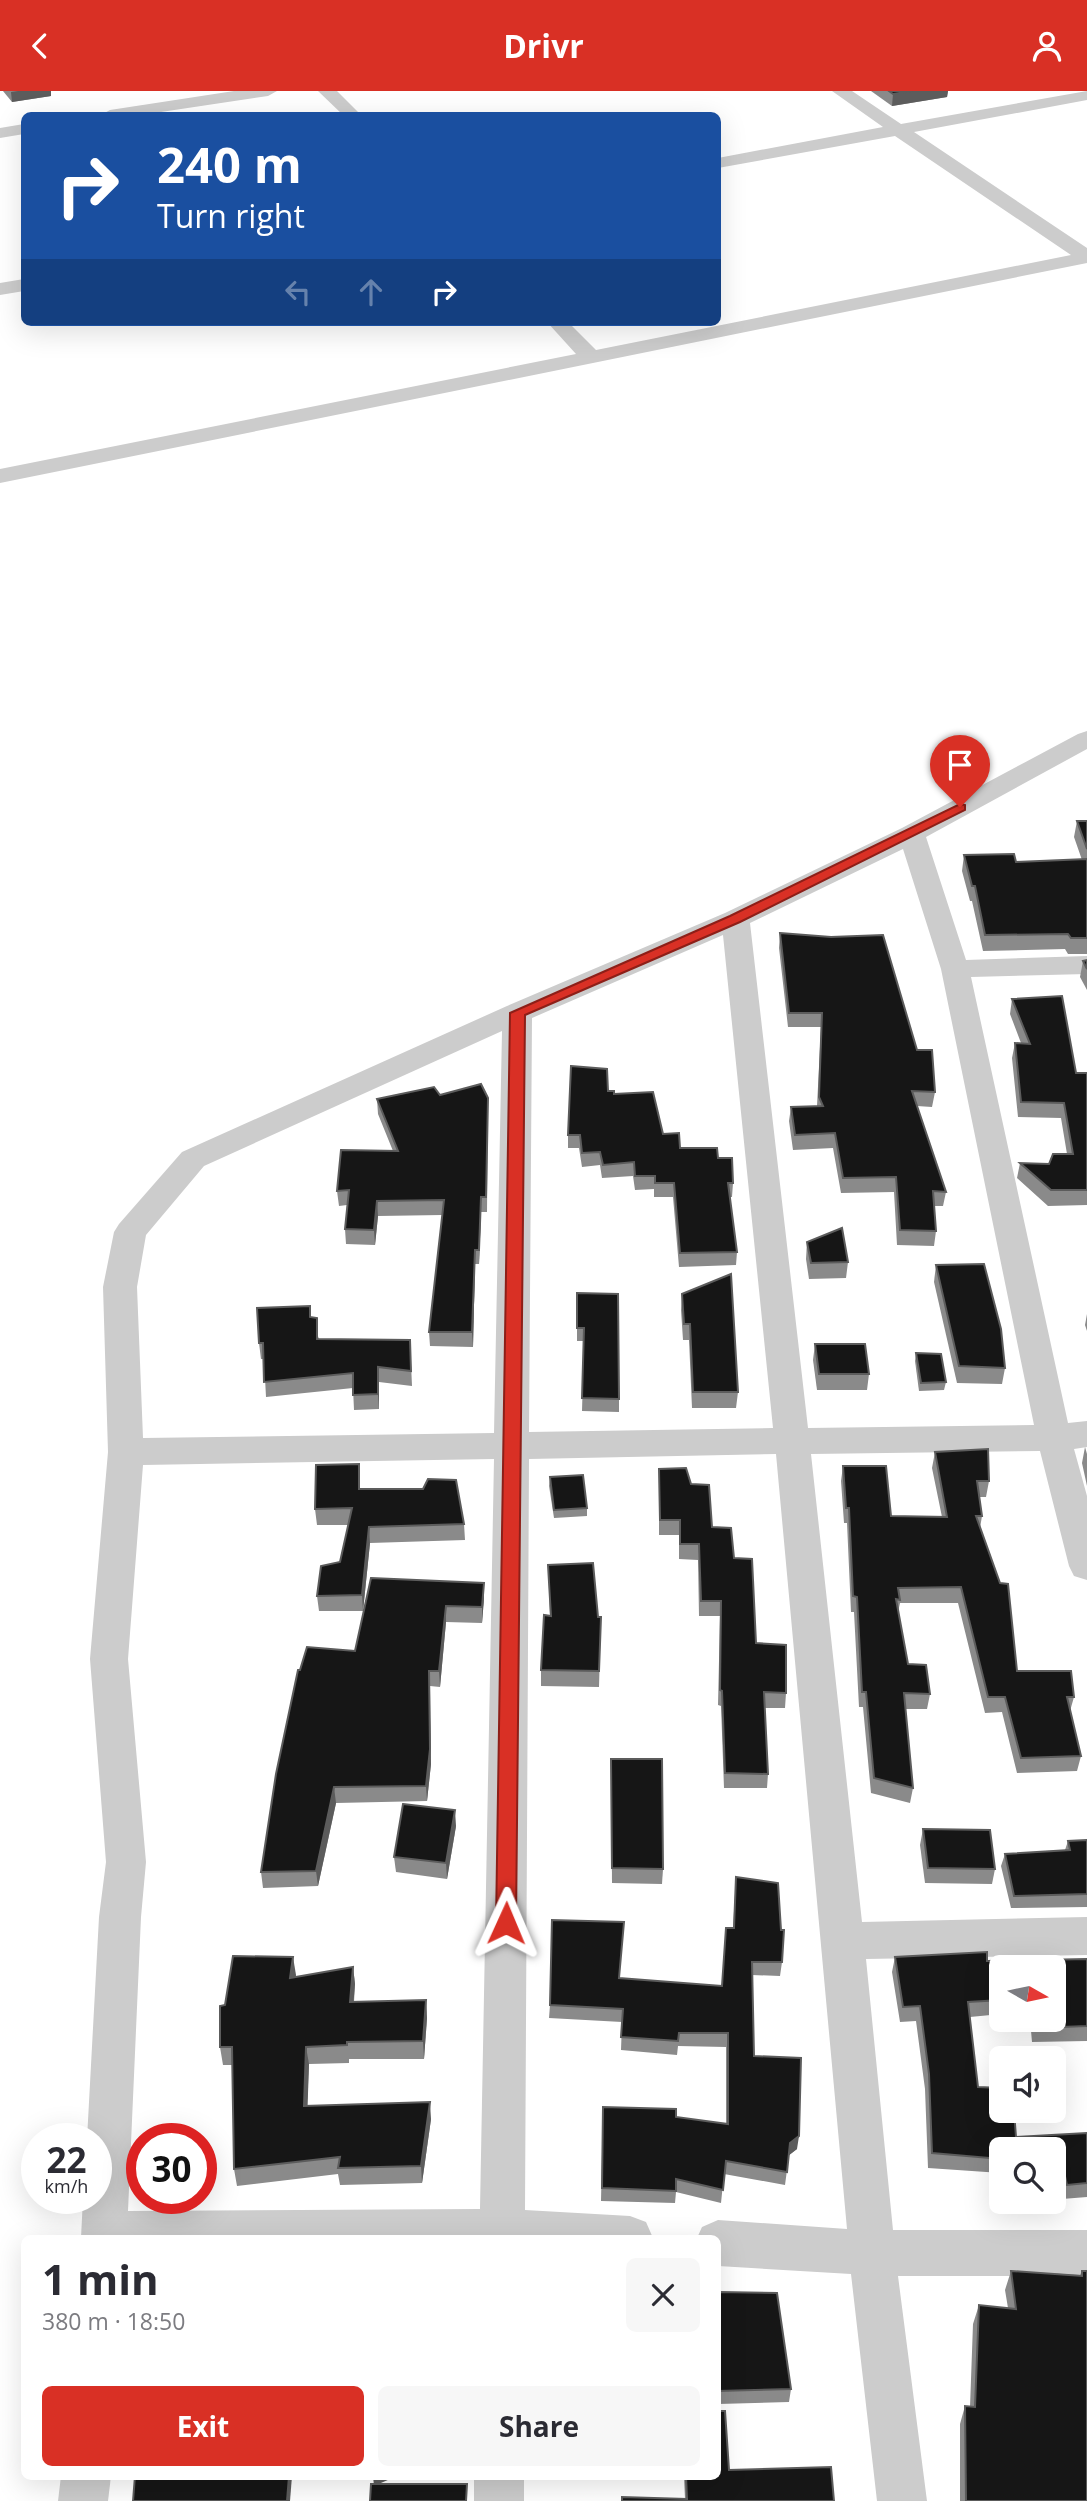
<!DOCTYPE html>
<html lang="en">
<head>
<meta charset="utf-8">
<style>
	:root { --surface:#fff; --page:#f7f7f7; --text:#2b2b33; --muted:#7c7c81; --accent:#d93025 }
	body { margin:0; font-family:"Open Sans",sans-serif; background:var(--page); color:var(--text); height:100vh; display:flex; flex-direction:column; font-size:26px; white-space:nowrap }
	* { box-sizing:border-box; margin:0 }
	p { font-size:23px; color:var(--muted) }
	.icon { flex:none; width:38px; height:38px; fill:none; stroke:currentColor; stroke-width:2; stroke-linecap:round; stroke-linejoin:round }
	.map { position:relative; flex:1; overflow:hidden }
	.sheet { position:absolute; left:21px; top:2144px; width:700px; height:245px; display:flex; flex-direction:column; background:var(--surface); border-radius:10px; box-shadow:0 7px 28px #0002 }
	.sheet>* { flex:none }
	.top-card { position:absolute; left:21px; top:21px; width:700px; height:214px; border-radius:10px; box-shadow:0 7px 28px #0002; background:#1a4fa0; color:#fff; overflow:hidden }
	.needle { width:46px; rotate:99deg }
	.fabs { position:absolute; left:989px; top:1864px; display:grid; gap:14px }
	.fabs a { display:grid; place-items:center; width:77px; height:77px; border-radius:10px; background:var(--surface); box-shadow:0 7px 28px #0002; font-size:35px }
	.speed { position:absolute; left:21px; top:2032px; display:flex; gap:14px; font-size:35px; font-weight:700; text-align:center }
	.speed>* { display:grid; place-content:center; width:91px; height:91px; border-radius:50%; background:var(--surface); box-shadow:0 7px 28px #0002; line-height:1 }
	.speed small { font-size:18px; font-weight:400 }
	.speed .limit { border:10px solid #d22; background:#fff; color:#111 }
	.pin { position:absolute; display:grid; place-items:center; width:60px; height:60px; color:#fff; margin:-72px -30px; border-radius:50% 50% 50% 0; rotate:-45deg; box-shadow:0 0 7px #0007 }
	.pin .icon { rotate:45deg }
	.me { position:absolute; width:77px; margin:-38px; rotate:1deg; stroke-linejoin:round; filter:drop-shadow(0 0 5px #0008) }
	.turn { display:flex; align-items:center; gap:24px; height:147px; padding:0 21px; font-size:32px }
	.turn .icon { width:91px; height:91px; stroke-width:2.5 }
	.turn b { display:block; font-size:49px; line-height:60px }
	.lanes { display:flex; align-items:center; height:66px; padding:0 21px; background:#0003; justify-content:center; gap:35px; direction:ltr }
	.lanes .off { opacity:.35 }
	.round { display:grid; place-items:center; flex:none; width:74px; height:74px; border-radius:10px; background:var(--page) }
	.overview { display:flex; align-items:center; justify-content:space-between; height:119px; padding:0 21px }
	h1 { font-size:42px; font-weight:700; line-height:52px }
	.action { display:flex; gap:14px; margin-top:auto; padding:14px 21px }
	.action a { flex:1; height:80px; border-radius:10px; background:var(--accent); color:#fff; font-size:28px; font-weight:700; line-height:80px; text-align:center }
	.action a+a { background:var(--page); color:var(--text) }
	header { display:flex; justify-content:space-between; align-items:center; height:91px; padding:0 21px; background:var(--accent); color:#fff; font-size:32px; font-weight:700 }
	.map>svg:first-child { display:block }
	.lines { fill:none; stroke-linecap:round; stroke-linejoin:round }
	.street { fill:#ccc; fill-rule:evenodd }
	.wall { fill:#8a8a8a }
	.shaded-wall { fill:#5c5c5c }
	.building { fill:#161616; stroke:#5c5c5c; stroke-width:2 }
	.route { fill:#d93025; stroke:#8d1f18; stroke-width:2 }
</style>
</head>
<body>
<header><svg class="icon" aria-label="back" viewBox="0 0 24 24"><path d="M15 5l-7 7 7 7"/></svg>Drivr<svg class="icon" aria-label="person" viewBox="0 0 24 24"><circle cx="12" cy="8" r="4"/><path d="M4 21q1-7 8-7t8 7"/></svg></header>
<div class="map">
<svg width="1087" height="2410" viewBox="0 0 1087 2410">
	<rect width="100%" height="100%" fill="#fff"/>
	<g class="lines">
		<g class="street">
			<path d="M234 0H277L268 5 141 24H101L110 19Z"/>
			<path d="M318 0H337L361 24H343Z"/>
			<path d="M832 0H852L901 33 1087 0V9L914 41 1087 157V172L0 392V378L576 263 547 231H568L596 259 1071 164 895 45 718 77V67L883 36Z"/>
			<path d="M24 33V43L0 47V37Z"/>
			<path d="M24 188V200L0 204V192Z"/>
			<path d="M1087 640V658L926 746 966 869 1087 865V883L971 886 1068 1332 1087 1330V1356L1074 1358 1087 1405V1489L1074 1485 1069 1475 1040 1360 811 1363 862 1831 1087 1826V1864L866 1868 893 2139H1087V2185H898L927 2410H877L851 2183 718 2175V2147H697L702 2136 718 2129 847 2138 776 1363 529 1368 525 2119 630 2125 646 2131 653 2147H81L83 2107H96V2048H87L99 1826 106 1771 90 1568 108 1361 103 1196 114 1141 119 1133 182 1061 507 915 725 822 902 737 1078 643ZM903 758 941 878 1034 1334 808 1337 750 832ZM723 844 773 1337 529 1341 532 927ZM502 940 494 1342 143 1347 137 1196 146 1144 204 1075ZM494 1368 480 2118 128 2120 141 1826 146 1771 128 1568 143 1374Z"/>
			<path d="M61 2385H111L108 2410H58Z"/>
			<rect x="474" y="2385" width="50" height="25"/>
		</g>
	</g>
	<g class="wall">
		<path d="M3 0H51V5L12 11Z"/>
		<path d="M871 0H948L947 6 892 15Z"/>
		<path d="M1077 730H1087V863H1068L1065 858 983 860 972 810H970L962 780 964 764 1016 771 1082 769 1074 746Z"/>
		<path d="M780 842 917 959 935 1001 932 1016 917 1015 946 1101 943 1115H934L936 1140 934 1155 897 1154 894 1101 841 1102 833 1057 793 1059 789 1030 791 1016 817 1015 821 936H788L779 857Z"/>
		<path d="M1087 869V899L1080 886 1083 870Z"/>
		<path d="M1012 908 1076 982H1087V1114L1048 1115 1017 1087 1020 1072 1049 1073 1067 1063 1061 1027 1018 1026 1012 967 1015 952H1021L1010 923Z"/>
		<path d="M608 1000 614 1003 680 1057 718 1067 733 1092 732 1106H730L737 1161 736 1174 679 1176 673 1106H654V1098L635 1099 633 1085 602 1087 600 1074 582 1076 579 1057H568V1044Z"/>
		<path d="M440 1004 488 1007 487 1121H481L479 1173H475L473 1256 430 1255 429 1241 442 1124 378 1125 375 1154 346 1153 345 1138 347 1114 339 1115 337 1100 393 1060 378 1023 377 1008Z"/>
		<path d="M807 1151 848 1171 846 1187 809 1188 806 1168Z"/>
		<path d="M936 1174 1005 1277 1002 1293 957 1292 934 1191Z"/>
		<path d="M577 1202 619 1308V1321L582 1320 584 1250H577Z"/>
		<path d="M682 1203 738 1301 736 1317H692L689 1249H683L681 1219Z"/>
		<path d="M1087 1223V1240L1085 1234Z"/>
		<path d="M311 1226 319 1248 410 1249 412 1295 379 1291V1318L354 1319 353 1297 266 1306 264 1268H261L259 1252Z"/>
		<path d="M815 1253 869 1283 867 1299H817L813 1269Z"/>
		<path d="M916 1262 946 1291 944 1299 919 1300 915 1270Z"/>
		<path d="M1085 1356 1087 1363V1395L1082 1372Z"/>
		<path d="M935 1361 989 1390 986 1406H979L982 1425 980 1437 1017 1580 1074 1606 1070 1620 1081 1665 1077 1680 1017 1682 1002 1621 985 1622 958 1512H900L898 1521 908 1573 930 1603 927 1618H905L913 1697 910 1712 871 1702 863 1616H859L854 1521H851L847 1432H844L841 1390 843 1375 891 1425 942 1426 932 1377Z"/>
		<path d="M359 1373 360 1398 464 1433 465 1449 370 1452 363 1520H319L317 1505 340 1471 349 1434H317L315 1418Z"/>
		<path d="M659 1378 691 1393 712 1436 734 1467 756 1552 786 1602 785 1617H765L768 1683 767 1697H724L721 1615 718 1614 720 1525H699L698 1469 679 1468V1444H659Z"/>
		<path d="M550 1386 587 1417V1425L554 1427 549 1395Z"/>
		<path d="M548 1474 598 1526H601L599 1596 541 1595V1579L550 1525Z"/>
		<path d="M371 1487 484 1507 482 1532 446 1531 440 1596 430 1595 431 1673 427 1710 336 1712 318 1795 263 1797 261 1781 300 1579 355 1560Z"/>
		<path d="M611 1668 663 1778 662 1793 612 1792Z"/>
		<path d="M456 1735 447 1788 396 1781 394 1766Z"/>
		<path d="M923 1738 995 1778 992 1793 925 1792 920 1754Z"/>
		<path d="M1087 1749V1816L1011 1817 1001 1775 1005 1763 1065 1759 1068 1750Z"/>
		<path d="M736 1786 782 1871 780 1885 752 1884 754 1965 797 2058 789 2064 785 2094 724 2083 721 2112 676 2101 675 2112 601 2110 603 2016 726 2033V1956L678 1955 677 1964 621 1959 622 1931 549 1927 550 1914 623 1845 619 1887 722 1895 726 1837H733Z"/>
		<path d="M293 1866 295 1886 353 1876 355 1893 354 1911 426 1909 427 1927 424 1968H349V1972L309 1973 307 2015 431 2028 422 2092 340 2094 338 2083 237 2095 234 2078 232 1974H223L220 1956 225 1914Z"/>
		<path d="M895 1866 987 1870 1087 1868V1950L1032 1951 1030 1928H1054V1876H1001V1923L970 1926 978 1996 1016 2046 1087 2042V2106L1062 2108 1058 2086H1054V2058H1001V2082L928 2077 925 1998 916 1930 900 1931 892 1881Z"/>
		<path d="M1011 2180 1080 2184 1082 2180 1087 2410H960V2333L965 2315 970 2316 973 2233 979 2214 1008 2217 1005 2199Z"/>
		<path d="M718 2201 791 2298 789 2311 718 2313Z"/>
		<path d="M831 2376 685 2408 684 2385H718L729 2379Z"/>
	</g>
	<g class="shaded-wall">
		<path d="M18 0H51V5L12 11 11 1Z"/>
		<path d="M912 0H948L947 6 892 15 893 3Z"/>
		<path d="M481 1106V1121L479 1173V1159Z"/>
		<path d="M377 1110 378 1125 375 1154 374 1139Z"/>
		<path d="M475 1159V1173L473 1256 472 1241Z"/>
		<path d="M378 1276 379 1291V1318L378 1303Z"/>
		<path d="M369 1436 370 1452 363 1520 362 1504Z"/>
		<path d="M484 1492V1507L482 1532V1516Z"/>
		<path d="M446 1515V1531L440 1596 439 1580Z"/>
		<path d="M429 1580 431 1673 427 1710 426 1695Z"/>
		<path d="M334 1696 336 1712 318 1795 316 1780Z"/>
		<path d="M455 1719 456 1735 447 1788 446 1772Z"/>
		<path d="M293 1866 296 1884 293 1905 290 1887Z"/>
		<path d="M353 1876 355 1893 352 1929 350 1911Z"/>
		<path d="M426 1909 427 1927 424 1968 423 1950Z"/>
		<path d="M306 1956 309 1973 307 2032 304 2015Z"/>
		<path d="M430 2011 431 2028 422 2092 421 2075Z"/>
		<path d="M799 2045 797 2058 788 2065 790 2052Z"/>
		<path d="M289 2385H292L290 2410H287Z"/>
		<path d="M373 2385H397L374 2395Z"/>
	</g>
	<g class="building">
		<path d="M889 0H912L893 3Z"/>
		<path d="M1077 730H1087V758Z"/>
		<path d="M1014 763 1016 771 1087 768V847H1071L1068 843 985 844 975 795H972L964 764Z"/>
		<path d="M780 842 831 846 883 844 917 959H932L935 1001 912 1000 946 1101 933 1100 936 1140 900 1139 896 1086 843 1087 835 1042 795 1044 791 1016 823 1015 819 1006 822 922H789Z"/>
		<path d="M1087 869V878L1083 870Z"/>
		<path d="M1062 905 1076 982H1087V1099H1051L1020 1072 1049 1073 1053 1063H1073L1064 1012 1021 1011 1015 952 1030 953 1012 908Z"/>
		<path d="M571 975 607 978 608 1000H614V1003L653 1001 663 1043 679 1042 680 1057H717L718 1067H732L733 1092H728L737 1161 680 1162 674 1092H655V1085H635L634 1071 603 1074 600 1061 582 1062 580 1044H568Z"/>
		<path d="M481 993 488 1007 486 1106H481L479 1159H475L472 1241H429L444 1109 377 1110 374 1139 345 1138 349 1099 337 1100 341 1059 398 1060 377 1008 434 996 440 1004Z"/>
		<path d="M842 1137 848 1171 811 1172 807 1151Z"/>
		<path d="M984 1173 1001 1238 1005 1277 959 1275 936 1174Z"/>
		<path d="M731 1183 738 1301H693L690 1233H684L682 1203Z"/>
		<path d="M577 1202 618 1203 619 1308 582 1307 584 1237H577Z"/>
		<path d="M310 1215V1226L317 1227V1248L410 1249 411 1280 378 1276V1303L353 1304V1282L264 1291 263 1252H259L257 1217Z"/>
		<path d="M815 1253H865L869 1283H819Z"/>
		<path d="M916 1262 941 1263 946 1291 921 1292Z"/>
		<path d="M988 1358 989 1390H977L982 1425H976L1000 1492 1008 1493 1017 1580H1071L1074 1606H1067L1081 1665 1021 1667 1005 1606H988L961 1496 898 1497 900 1509 896 1508 908 1573 926 1574 930 1603 904 1602 913 1697 874 1687 866 1601H862L857 1506 853 1505 849 1417H846L843 1375H886L891 1425 947 1426 935 1361Z"/>
		<path d="M359 1373V1398H423L428 1388 456 1389 464 1433 369 1436 362 1504 317 1505 321 1475 340 1471 352 1417 315 1418 316 1374Z"/>
		<path d="M686 1377 691 1393 709 1394 712 1436 731 1437 734 1467 752 1468 756 1552 786 1554V1602L764 1601 768 1683 725 1682 722 1600 720 1599 721 1510H701L699 1453H680V1429H660L659 1378Z"/>
		<path d="M583 1384 587 1417 554 1419 550 1386Z"/>
		<path d="M593 1472 598 1526H601L599 1580 541 1579 544 1524 551 1525 548 1474Z"/>
		<path d="M371 1487 484 1492 482 1516 446 1515 439 1580H429L430 1658 426 1695 334 1696 316 1780 261 1781 276 1683 298 1579H300L307 1556 355 1560Z"/>
		<path d="M611 1668H662L663 1778 612 1777Z"/>
		<path d="M403 1713 455 1719 446 1772 394 1766Z"/>
		<path d="M923 1738 990 1739 995 1778 928 1777Z"/>
		<path d="M1087 1749V1803L1014 1805 1005 1763 1070 1759 1068 1750Z"/>
		<path d="M736 1786 778 1792 781 1839H784L782 1871H752L754 1965 801 1967 799 2045 790 2052 787 2081 726 2070 723 2099 676 2088V2100L602 2097 603 2016 676 2018V2026L728 2033V1942H679L678 1950 621 1946 623 1918 550 1914 552 1829 624 1831 619 1887 722 1895 726 1837H734Z"/>
		<path d="M987 1861V1870L1087 1868V1935L1036 1937V1928H1054V1876H1001V1909L968 1911 978 1996 1001 1997V2020H1014L1016 2046 1087 2042V2092L1067 2094 1062 2072H1054V2058H1001V2068L932 2062 929 1983 920 1915 903 1916 895 1866Z"/>
		<path d="M233 1865 293 1866 290 1887 353 1876 350 1911 426 1909 423 1950 347 1951V1954L306 1956 304 2015 430 2011 421 2075 338 2077 340 2066 234 2078 232 1956H220V1915L225 1914Z"/>
		<path d="M1011 2180 1082 2185V2180H1087V2410H966L965 2315 975 2316 979 2214 1016 2218Z"/>
		<path d="M718 2201 777 2202 791 2298 718 2300Z"/>
		<path d="M718 2320H725L729 2379 831 2376 834 2410H622V2406L687 2408 686 2385H718Z"/>
		<path d="M135 2385H289L287 2410H133Z"/>
		<path d="M371 2393H467L466 2410H370Z"/>
	</g>
	<path class="route" d="M960 713 965 714V719L740 831 525 924 516 1832 514 1838 506 1841 499 1838 496 1832 510 922 730 825Z"/>
</svg>
<div class="fabs">
<a><svg class="needle" viewBox="-14 -14 28 28"><path d="M0-13l5 13h-10z" fill="#e53935"/><path d="M0 13l5-13h-10z" fill="#7c7c81"/></svg></a>
<a><svg class="icon" aria-label="sound" viewBox="0 0 24 24"><path d="M4 9h4l5-4v14l-5-4H4zM17 9q2 3 0 6"/></svg></a>
<a><svg class="icon" aria-label="search" viewBox="0 0 24 24"><circle cx="10" cy="10" r="6"/><path d="M15 15l6 6"/></svg></a>
</div>
<div class="speed"><div>22<small>km/h</small></div><div class="limit">30</div></div>
<div class="pin" style="left:960px;top:716px;background:#d93025"><svg class="icon" aria-label="arrive" viewBox="0 0 24 24"><path d="M6 21V4h12l-3 4 3 4H6"/></svg></div>
<svg class="me" style="left:506px;top:1832px" viewBox="-20 -20 40 40"><path d="M0-17L14 15 0 8-14 15z" fill="#d93025" stroke="#fff" stroke-width="4"/></svg>
<div class="top-card">
<div class="turn"><svg class="icon" aria-label="right" viewBox="0 0 24 24"><path d="M7 20v-9h11M14 6l5 5-5 5"/></svg><div><b>240 m</b>Turn right</div></div>
<div class="lanes"><svg class="icon off" aria-label="left" viewBox="0 0 24 24"><path d="M17 20v-9H6M10 6l-5 5 5 5"/></svg><svg class="icon off" aria-label="ahead" viewBox="0 0 24 24"><path d="M12 20V5M6 11l6-6 6 6"/></svg><svg class="icon" aria-label="right" viewBox="0 0 24 24"><path d="M7 20v-9h11M14 6l5 5-5 5"/></svg></div>
</div>
<section class="sheet">
<div class="overview"><div><h1>1 min</h1><p>380 m · 18:50</p></div><a class="round"><svg class="icon" aria-label="close" viewBox="0 0 24 24"><path d="M6 6l12 12M18 6L6 18"/></svg></a></div>
<div class="action"><a>Exit</a><a>Share</a></div>
</section>
</div>
</body>
</html>
